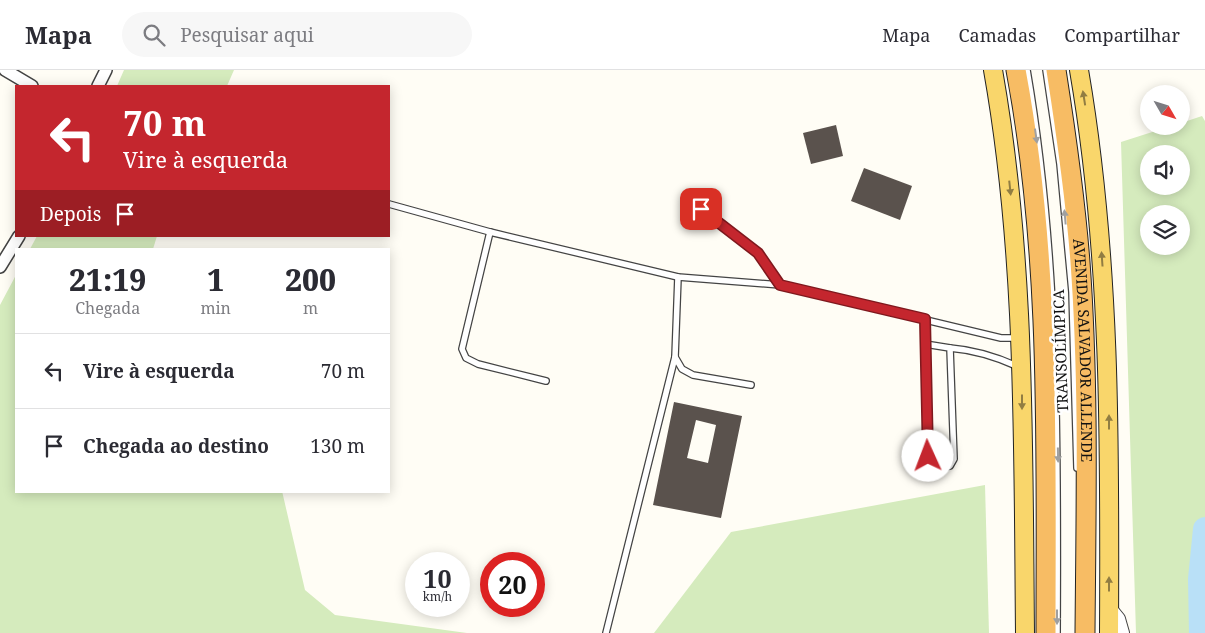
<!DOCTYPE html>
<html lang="pt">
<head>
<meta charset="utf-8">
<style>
	:root { --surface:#fff; --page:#f7f7f7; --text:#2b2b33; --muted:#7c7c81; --line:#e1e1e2 }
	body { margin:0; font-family:"Noto Serif",serif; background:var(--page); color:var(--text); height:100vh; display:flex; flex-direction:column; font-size:19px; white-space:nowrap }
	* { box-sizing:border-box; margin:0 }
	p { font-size:16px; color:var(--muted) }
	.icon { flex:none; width:28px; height:28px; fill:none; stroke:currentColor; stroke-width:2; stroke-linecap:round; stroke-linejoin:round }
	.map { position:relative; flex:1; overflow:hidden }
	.sheet { position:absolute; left:15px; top:178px; width:375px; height:245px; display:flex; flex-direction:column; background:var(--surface); border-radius:0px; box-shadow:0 2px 12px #0003 }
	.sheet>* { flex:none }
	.top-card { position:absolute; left:15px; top:15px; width:375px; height:152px; border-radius:0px; box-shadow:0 2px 12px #0003; background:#c4262e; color:#fff; overflow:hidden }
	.needle { width:32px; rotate:129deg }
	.fabs { position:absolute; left:1140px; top:15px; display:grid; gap:10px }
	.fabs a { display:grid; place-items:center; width:50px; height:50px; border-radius:50%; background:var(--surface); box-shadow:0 2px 12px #0003; font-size:25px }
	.speed { position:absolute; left:405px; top:482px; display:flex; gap:10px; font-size:25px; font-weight:700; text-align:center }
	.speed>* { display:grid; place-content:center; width:65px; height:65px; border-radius:50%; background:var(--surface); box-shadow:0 2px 12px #0003; line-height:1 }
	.speed small { font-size:12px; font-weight:400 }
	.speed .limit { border:8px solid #d22; background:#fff; color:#111 }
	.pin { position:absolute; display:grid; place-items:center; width:42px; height:42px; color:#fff; margin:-21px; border-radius:10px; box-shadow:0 2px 8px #0006 }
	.me { position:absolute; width:55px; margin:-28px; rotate:358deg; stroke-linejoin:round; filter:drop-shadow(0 0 4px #0008) }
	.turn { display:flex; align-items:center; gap:18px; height:105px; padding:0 25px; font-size:22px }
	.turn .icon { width:65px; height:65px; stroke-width:2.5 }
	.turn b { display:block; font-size:35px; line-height:42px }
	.then { display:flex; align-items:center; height:48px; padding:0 25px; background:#0003; gap:10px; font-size:19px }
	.eta { display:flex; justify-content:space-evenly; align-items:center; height:85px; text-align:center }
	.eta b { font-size:30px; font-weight:800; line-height:35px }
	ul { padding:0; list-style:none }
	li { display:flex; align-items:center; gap:15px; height:75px; padding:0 25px; border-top:1px solid var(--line) }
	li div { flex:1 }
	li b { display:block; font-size:19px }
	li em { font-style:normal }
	header { display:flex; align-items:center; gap:30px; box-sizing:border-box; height:70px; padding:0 25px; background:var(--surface); border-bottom:1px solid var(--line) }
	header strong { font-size:24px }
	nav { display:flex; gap:28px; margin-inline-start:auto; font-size:18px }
	.search { width:350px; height:45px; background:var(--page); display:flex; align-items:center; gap:12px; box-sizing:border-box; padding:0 18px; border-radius:28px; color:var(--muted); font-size:19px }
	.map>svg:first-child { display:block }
	.green { fill:#d5ebbd; fill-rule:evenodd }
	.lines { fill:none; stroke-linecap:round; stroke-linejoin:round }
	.river { stroke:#b9e0f7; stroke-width:24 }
	.building { fill:#5a524d; fill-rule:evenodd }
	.service-casing { stroke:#444; stroke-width:8 }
	.minor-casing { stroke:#444; stroke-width:14 }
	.tertiary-casing { stroke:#444; stroke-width:16 }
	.primary-casing { stroke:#222; stroke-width:20 }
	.trunk-casing { stroke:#222; stroke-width:21 }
	.service { stroke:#fff; stroke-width:5.5 }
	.minor { stroke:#fff; stroke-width:11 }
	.tertiary { stroke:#fff; stroke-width:14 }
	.primary { stroke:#f9d66b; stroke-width:18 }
	.trunk { stroke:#f7bc64; stroke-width:19 }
	.oneway { fill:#917d42 }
	.oneway2 { fill:#a0a0a0 }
	.route-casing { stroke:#7f191e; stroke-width:12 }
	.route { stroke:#c4262e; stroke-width:9 }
	.labels { text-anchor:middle; stroke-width:5; stroke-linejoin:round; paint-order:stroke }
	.street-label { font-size:15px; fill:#111; stroke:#fff }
</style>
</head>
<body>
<header>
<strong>Mapa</strong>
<div class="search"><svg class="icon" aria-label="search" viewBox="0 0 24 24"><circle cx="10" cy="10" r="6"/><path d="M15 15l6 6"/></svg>Pesquisar aqui</div>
<nav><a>Mapa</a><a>Camadas</a><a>Compartilhar</a></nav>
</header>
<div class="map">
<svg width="1205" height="563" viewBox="0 0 1205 563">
	<rect width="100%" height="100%" fill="#fffdf5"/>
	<g class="green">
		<path d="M124 0H234L227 16H117Z"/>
		<path d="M1202 46 1205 51V563H1136L1121 72 1171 56H1181V53ZM1149 84H1181V116H1149ZM1149 144H1181V176H1149Z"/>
		<path d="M37 166H157L153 179H30Z"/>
		<path d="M16 205V421H282L305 520 335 545 467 563H0V235Z"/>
		<path d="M985 415 989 563H654L731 462Z"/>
	</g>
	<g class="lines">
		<path class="river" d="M1201 563 1200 509 1205 459"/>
	</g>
	<g class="building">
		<path d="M836 55 843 86 811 94 803 63Z"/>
		<path d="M864 98 912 116 900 150 851 131Z"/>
		<path d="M674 332 742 346 721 448 653 435ZM696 350 716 355 708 393 687 388Z"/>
	</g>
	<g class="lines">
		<defs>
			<g id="service">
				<path d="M1027 0C1059 186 1058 374 1057 563"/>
				<path d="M1046 0 1060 94 1072 222 1077 398"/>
				<path d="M389 134 490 162 678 207 780 215 1001 268H1019"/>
				<path d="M701 139 758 183 780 215"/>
				<path d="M490 162 462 279 466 288 478 294 546 311"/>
				<path d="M678 207 675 287 682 299 693 305 751 315"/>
				<path d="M925 274 950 278 954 389 950 396C939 399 933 396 928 386L925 249"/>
				<path d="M950 278C975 280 997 287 1019 297"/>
				<path d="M606 563 675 287"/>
			</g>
			<g id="minor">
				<path d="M5 0 32 16"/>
				<path d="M98 16 106 0"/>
				<path d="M0 197 19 166"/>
			</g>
			<path id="tertiary" d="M1109 538 1118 549 1122 563"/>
			<g id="primary">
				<path d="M993 0C1026 186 1023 375 1025 563"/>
				<path d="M1079 0C1111 186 1110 375 1109 563"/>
			</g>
			<g id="trunk">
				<path d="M1016 0C1051 186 1046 375 1046 563"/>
				<path id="s1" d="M1056 0C1066 64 1075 127 1080 192 1089 315 1086 440 1085 563"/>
			</g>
		</defs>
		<use href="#service" class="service-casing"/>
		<use href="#minor" class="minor-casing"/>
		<use href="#tertiary" class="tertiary-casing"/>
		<use href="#primary" class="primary-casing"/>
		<use href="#trunk" class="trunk-casing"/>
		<use href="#service" class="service"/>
		<use href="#minor" class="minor"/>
		<use href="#tertiary" class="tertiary"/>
		<use href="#primary" class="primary"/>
		<use href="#trunk" class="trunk"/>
	</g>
	<defs><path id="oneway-solid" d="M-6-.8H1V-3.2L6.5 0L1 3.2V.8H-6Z" transform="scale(1.25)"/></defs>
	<g class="oneway">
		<use href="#oneway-solid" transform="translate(1084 28) rotate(-99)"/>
		<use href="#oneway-solid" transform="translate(1010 118) rotate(84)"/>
		<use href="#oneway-solid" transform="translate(1102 189) rotate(-94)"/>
		<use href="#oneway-solid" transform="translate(1022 332) rotate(90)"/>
		<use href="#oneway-solid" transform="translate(1109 352) rotate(-90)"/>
		<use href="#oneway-solid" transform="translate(1109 514) rotate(-90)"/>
	</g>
	<g class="oneway2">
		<use href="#oneway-solid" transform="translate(1036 66) rotate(82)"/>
		<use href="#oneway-solid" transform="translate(1065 147) rotate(-95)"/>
		<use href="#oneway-solid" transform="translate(1058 385) rotate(89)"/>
		<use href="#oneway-solid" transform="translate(1057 547) rotate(90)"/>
	</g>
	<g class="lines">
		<defs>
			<path id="route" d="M701 139 758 183 780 215 925 249 928 386"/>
		</defs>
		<use href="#route" class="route-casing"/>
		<use href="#route" class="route"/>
	</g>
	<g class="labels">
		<g class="street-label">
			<text transform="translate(1061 281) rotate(-92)" y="5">TRANSOLÍMPICA</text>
			<text dy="5" stroke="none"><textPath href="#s1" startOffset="282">AVENIDA SALVADOR ALLENDE</textPath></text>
		</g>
	</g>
</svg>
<div class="fabs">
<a><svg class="needle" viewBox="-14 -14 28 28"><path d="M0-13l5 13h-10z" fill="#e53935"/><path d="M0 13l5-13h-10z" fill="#7c7c81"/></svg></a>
<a><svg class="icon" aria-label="sound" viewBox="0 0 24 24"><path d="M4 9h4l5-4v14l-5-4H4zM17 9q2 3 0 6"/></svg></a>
<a><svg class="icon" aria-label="layers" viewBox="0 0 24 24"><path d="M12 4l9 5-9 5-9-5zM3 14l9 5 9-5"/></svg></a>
</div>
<div class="speed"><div>10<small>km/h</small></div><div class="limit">20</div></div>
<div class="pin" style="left:701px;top:139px;background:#d93025"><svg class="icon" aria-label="arrive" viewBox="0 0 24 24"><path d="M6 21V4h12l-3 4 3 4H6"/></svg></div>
<svg class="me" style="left:928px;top:386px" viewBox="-20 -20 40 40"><circle r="19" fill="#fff"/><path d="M0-13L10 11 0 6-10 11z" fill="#c4262e"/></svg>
<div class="top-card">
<div class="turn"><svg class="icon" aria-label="left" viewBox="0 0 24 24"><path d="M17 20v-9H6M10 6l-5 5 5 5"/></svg><div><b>70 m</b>Vire à esquerda</div></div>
<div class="then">Depois<svg class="icon" aria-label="arrive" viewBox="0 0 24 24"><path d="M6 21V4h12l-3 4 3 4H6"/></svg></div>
</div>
<section class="sheet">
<div class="eta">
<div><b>21:19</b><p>Chegada</p></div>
<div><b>1</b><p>min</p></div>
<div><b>200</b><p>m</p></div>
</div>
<ul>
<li><svg class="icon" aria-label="left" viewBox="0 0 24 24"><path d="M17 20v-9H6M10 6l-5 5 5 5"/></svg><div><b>Vire à esquerda</b></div><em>70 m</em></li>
<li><svg class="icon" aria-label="arrive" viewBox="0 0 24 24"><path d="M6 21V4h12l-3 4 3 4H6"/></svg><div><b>Chegada ao destino</b></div><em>130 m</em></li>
</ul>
</section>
</div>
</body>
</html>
